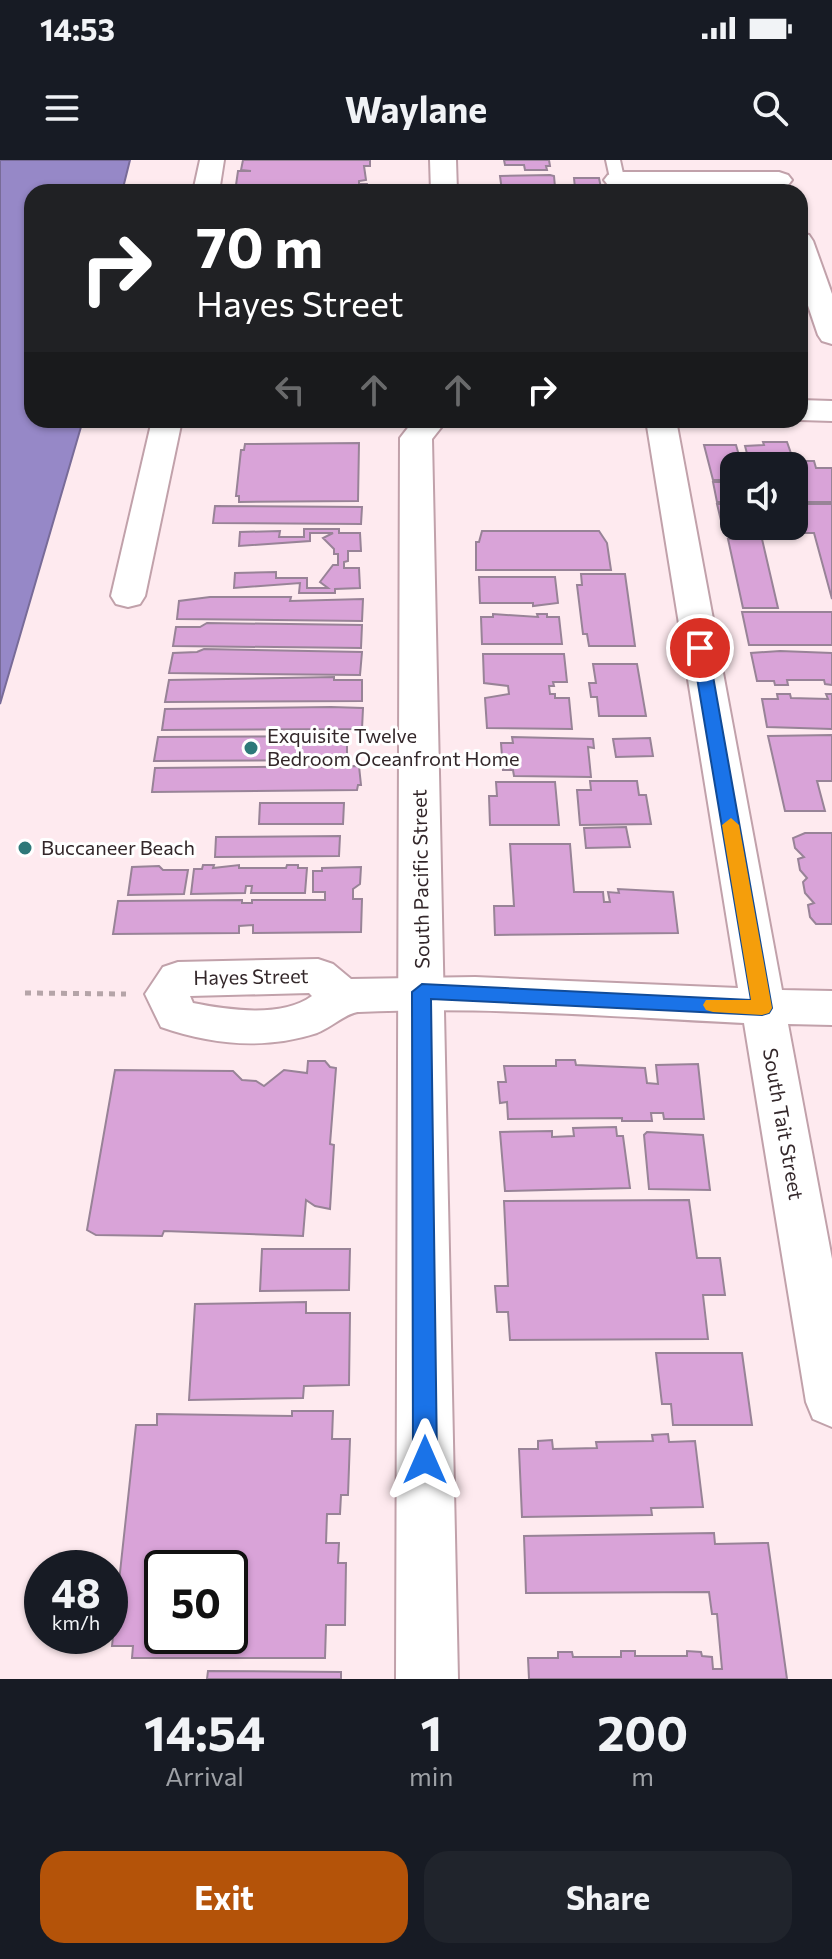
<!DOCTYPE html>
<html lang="en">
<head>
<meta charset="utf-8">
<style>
	:root { --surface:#171b24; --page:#20242c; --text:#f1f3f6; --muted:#9ea1a6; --accent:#b45309 }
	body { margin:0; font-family:Commissioner,sans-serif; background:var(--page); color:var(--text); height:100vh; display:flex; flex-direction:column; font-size:30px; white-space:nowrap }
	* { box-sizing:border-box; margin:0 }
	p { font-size:26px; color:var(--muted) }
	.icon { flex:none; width:44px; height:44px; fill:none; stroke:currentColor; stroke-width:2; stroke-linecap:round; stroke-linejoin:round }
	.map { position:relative; height:1519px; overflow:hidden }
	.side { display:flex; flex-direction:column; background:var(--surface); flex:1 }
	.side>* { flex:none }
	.banner { position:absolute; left:24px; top:24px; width:784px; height:244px; border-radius:24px; box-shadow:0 2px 6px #0004; background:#202124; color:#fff; overflow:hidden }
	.buttons { position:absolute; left:720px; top:292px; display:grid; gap:16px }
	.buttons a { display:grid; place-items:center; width:88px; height:88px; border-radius:16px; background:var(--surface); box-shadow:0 2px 6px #0004; font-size:40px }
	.speed { position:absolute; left:24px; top:1390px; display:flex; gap:16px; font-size:40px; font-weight:700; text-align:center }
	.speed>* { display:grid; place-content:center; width:104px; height:104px; border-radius:50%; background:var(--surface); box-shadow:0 2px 6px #0004; line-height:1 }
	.speed small { font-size:20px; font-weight:400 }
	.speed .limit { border:4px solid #111; border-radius:12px; background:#fff; color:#111 }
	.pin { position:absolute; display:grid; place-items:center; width:68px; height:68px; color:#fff; margin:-34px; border:4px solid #fff; border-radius:50%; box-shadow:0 2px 8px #0007 }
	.me { position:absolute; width:88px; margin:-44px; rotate:0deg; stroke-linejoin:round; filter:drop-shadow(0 0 6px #0008) }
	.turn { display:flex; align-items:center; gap:28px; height:168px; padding:0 40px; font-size:36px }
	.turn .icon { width:104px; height:104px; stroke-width:2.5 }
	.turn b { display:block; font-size:56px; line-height:68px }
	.lanes { display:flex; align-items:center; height:76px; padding:0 40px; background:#0003; justify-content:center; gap:40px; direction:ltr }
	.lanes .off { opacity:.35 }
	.eta { display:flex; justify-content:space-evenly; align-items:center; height:136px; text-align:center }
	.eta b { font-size:48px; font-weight:700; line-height:56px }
	.cta { display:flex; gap:16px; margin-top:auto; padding:16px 40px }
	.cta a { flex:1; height:92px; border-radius:24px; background:var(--accent); color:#fff; font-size:32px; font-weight:700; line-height:92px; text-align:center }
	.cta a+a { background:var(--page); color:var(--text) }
	.status { display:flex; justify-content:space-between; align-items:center; height:56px; padding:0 40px; background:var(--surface); direction:ltr }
	.status svg { height:22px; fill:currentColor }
	header { display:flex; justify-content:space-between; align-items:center; height:104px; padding:0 40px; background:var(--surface); font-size:36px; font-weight:700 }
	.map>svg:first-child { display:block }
	.water { fill:#9688c7; stroke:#786b98; stroke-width:2 }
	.building { fill:#d9a3d8; stroke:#988397; stroke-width:2; fill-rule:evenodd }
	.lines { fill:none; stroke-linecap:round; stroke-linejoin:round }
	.service-casing { stroke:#c1a1aa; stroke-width:4 }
	.minor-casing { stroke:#c1a1aa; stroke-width:4 }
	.secondary-casing { stroke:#c1a1aa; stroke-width:4 }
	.path { stroke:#b5a4a8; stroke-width:5; stroke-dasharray:6 6; stroke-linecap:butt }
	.service { fill:#fff; fill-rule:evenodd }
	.minor { fill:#fff; fill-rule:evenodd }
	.secondary { fill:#fff; fill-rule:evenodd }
	.route { fill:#1a73e8; stroke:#114b97; stroke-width:2 }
	.slow { fill:#f59e0b }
	.poi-dot { fill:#2e7879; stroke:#fff; stroke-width:3 }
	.labels { text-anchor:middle; stroke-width:6; stroke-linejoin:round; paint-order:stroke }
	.poi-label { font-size:20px; fill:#33272a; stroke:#fff; text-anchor:start }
	.street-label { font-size:20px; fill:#33272a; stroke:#fff }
</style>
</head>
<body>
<div class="status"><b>14:53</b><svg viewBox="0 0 49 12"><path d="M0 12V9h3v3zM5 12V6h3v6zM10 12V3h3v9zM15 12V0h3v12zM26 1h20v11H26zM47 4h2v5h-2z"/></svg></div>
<header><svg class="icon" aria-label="menu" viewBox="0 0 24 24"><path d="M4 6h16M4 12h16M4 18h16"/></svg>Waylane<svg class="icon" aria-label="search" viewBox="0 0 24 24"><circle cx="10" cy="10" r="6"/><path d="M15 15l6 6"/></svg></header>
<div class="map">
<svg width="832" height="1519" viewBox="0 0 832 1519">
	<rect width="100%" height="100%" fill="#feeaef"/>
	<path class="water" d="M0 0H130L122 32H32V260H83L0 544Z"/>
	<g class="building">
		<path d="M243 0H370V6H364L366 20 359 21V24H367L369 32H236L239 26 252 25H236L238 11H251L241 10Z"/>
		<path d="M504 0H549L550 6H546L547 10H525L524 5H505Z"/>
		<path d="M500 16 550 15 554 16 555 27H552L553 31H502Z"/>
		<path d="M574 18H599L601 28H575Z"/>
		<path d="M763 282H787L793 299 774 300 777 306 750 305 745 286 764 285Z"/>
		<path d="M359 283 358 341 239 342V336H236L241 290H244L245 284Z"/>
		<path d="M704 285H736L742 306H734V320H713Z"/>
		<path d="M790 301H814L816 308H832V342H803Z"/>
		<path d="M713 322H734V342H717Z"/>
		<path d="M717 344H734V366H794V344H832V439L814 373H724Z"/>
		<path d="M215 346 362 347 361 364 213 363Z"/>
		<path d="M304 369H339V373H360L361 391H348V401L344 402V408H359L360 428 335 429V433H299L300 423 234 428 235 413 276 412V418H307V428H328L320 422 333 405H338V394H334V389L323 378 333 373H310V381L239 386 240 372 280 371 279 377H304Z"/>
		<path d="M482 371H599L607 383 611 410H476V382H479Z"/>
		<path d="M728 379H762L778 448H743Z"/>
		<path d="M581 414H625L635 486H589L587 474H583L577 425H582Z"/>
		<path d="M479 417H555L558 443 533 446V443H480Z"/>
		<path d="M210 437H291L290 441 363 439 362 461 177 459 179 441Z"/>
		<path d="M742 452H832V485H749Z"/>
		<path d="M493 454 538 457 537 454H547V457H559L562 484H482L481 457H493Z"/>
		<path d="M207 463 362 465 361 488 173 486 176 467H200Z"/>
		<path d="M204 489 362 492 360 515 169 513 173 493 197 492Z"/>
		<path d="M780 491 832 493V525L825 524 824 520H787L788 525H775L774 521H757L751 493Z"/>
		<path d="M483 494H564L567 522H553L554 526H549L550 534H555V538H569L572 569 487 568 485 538 509 534 508 526 484 523Z"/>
		<path d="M593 504H637L646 556H599L597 537H591L589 523H596Z"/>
		<path d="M334 517V520H362V541L165 542 169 520Z"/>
		<path d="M777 534H790L791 538 828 539 826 534H832V569L767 567 762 539H778Z"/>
		<path d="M331 547 363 548 362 569 162 570 165 549Z"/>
		<path d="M832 575V621H817L825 651H785L768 576Z"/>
		<path d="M347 576V600L154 601 158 577Z"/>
		<path d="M512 577 593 579 594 588 588 587 591 617 514 616 513 610H503L501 583H513Z"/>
		<path d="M650 578 653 596 616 597 613 579Z"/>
		<path d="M359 606 361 625H358L357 630 152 632 155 608Z"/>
		<path d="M590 621H637L639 635H646L651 664 580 665 577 630H591Z"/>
		<path d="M496 622H555L559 665H490L489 636H497Z"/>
		<path d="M260 643H344L343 664H259Z"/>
		<path d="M626 667 630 687 586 688 584 668Z"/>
		<path d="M805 673H832V764H816L810 757 808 745 814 743 805 733 803 722 807 718 800 710 798 699 804 697 795 688 793 678Z"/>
		<path d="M340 676 339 696 215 697 216 677Z"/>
		<path d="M510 684H570L574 732H603L604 742H610L608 732 619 733 618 729 673 732 678 773 495 775 494 746H514Z"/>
		<path d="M203 705H214L213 708 239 705V708H286L287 705H298V708H307L305 733H251L252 726H246L245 733 191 734 194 709H202Z"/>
		<path d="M159 706 163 710H188L184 734 128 735 132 707Z"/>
		<path d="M361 707 360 724 353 729V739H362L361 772 253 773V765L239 766V773L113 774 118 741 242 740V743H252V740H325V732H313V711H322V708Z"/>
		<path d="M556 900H575L576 905 645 908 647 923 658 924 656 905 698 904 704 959H664L663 953H651L652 961H622V958L508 959 507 942 500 943 498 922H506L504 906H556Z"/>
		<path d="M308 901H325L330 907 336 908 330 984 334 985 330 1049 315 1046 306 1040 303 1076 164 1071 162 1076 96 1075 87 1070 115 910 233 911 242 920 256 921 264 926 284 910 307 913Z"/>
		<path d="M616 967 617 976H623L630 1028 505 1031 500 972 552 971V977L574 976 573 968Z"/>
		<path d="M647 972 703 975 710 1030 649 1029 644 975Z"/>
		<path d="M689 1040 697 1098H720L725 1135H703L708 1179 510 1180 508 1152H497L495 1126H508L504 1041Z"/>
		<path d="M262 1089H350L349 1130 260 1131Z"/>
		<path d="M306 1142V1153H350L349 1225 304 1226 303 1238 189 1240 195 1144Z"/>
		<path d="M656 1193H742L752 1265H673L671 1244H662Z"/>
		<path d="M292 1251H333L332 1279H350L348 1335H341L340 1354H327L326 1383H339L338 1403H346L345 1465H326L325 1498H132L133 1486H112L136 1265H157V1254L292 1256ZM162 1408H230V1476H162Z"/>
		<path d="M668 1274 669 1282 695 1281 703 1347 651 1348 652 1355 522 1357 519 1289H538V1281L552 1280 553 1289 597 1288 596 1282 653 1281 652 1275Z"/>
		<path d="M714 1373 715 1384 768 1383 787 1519H529L528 1498H558V1492H572L573 1497H621V1491H635V1496H687V1491L701 1492 702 1496 712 1497 713 1509H722L717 1454H712L709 1432 526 1433 524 1376Z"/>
		<path d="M208 1511 341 1512V1519H207Z"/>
	</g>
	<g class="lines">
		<defs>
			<path id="service" d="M606 0H620L627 32H613Z"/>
			<g id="minor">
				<path d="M200 0H224L219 32H193Z"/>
				<path d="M617 12H779L788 15 792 20 788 25 779 28 608 25 604 20 608 15Z"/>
				<path d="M800 73 809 75 813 81 832 134V184L822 181 818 175 800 122Z"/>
				<path d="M152 260H182L145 436 140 444 128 447 116 444 111 436Z"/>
				<path d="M646 260H676L782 830 832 831V865L788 864 832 1099V1267L813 1259 806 1242 744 863C616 857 488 846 359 852 348 852 330 868 317 873 264 890 213 885 161 867L145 834 163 807 178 802 318 799 333 804 351 819 475 817 738 828ZM309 833 312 836C282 858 228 850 193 843L190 836Z"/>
			</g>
			<g id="secondary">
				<path d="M430 0H456L457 32H431Z"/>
				<path d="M800 240 832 241V261L800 260Z"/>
				<path d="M414 260H447L432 279 458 1519H396L400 278Z"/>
			</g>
		</defs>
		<use href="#service" class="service-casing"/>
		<use href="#minor" class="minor-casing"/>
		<use href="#secondary" class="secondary-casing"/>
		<path class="path" d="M25 833 126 834"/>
		<use href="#service" class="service"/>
		<use href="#minor" class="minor"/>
		<use href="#secondary" class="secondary"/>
	</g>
	<path class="route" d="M700 483 708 488 772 848 769 853 762 855 431 839 437 1300 433 1308 425 1312 417 1308 413 1300 412 832 422 824 751 840 692 488Z"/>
	<path class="slow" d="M731 658 739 665 772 848 769 853 762 855 713 852 706 850 703 845 706 840H751L722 665Z"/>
	<g class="poi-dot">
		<circle cx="251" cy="588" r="8"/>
		<circle cx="25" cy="688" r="8"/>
	</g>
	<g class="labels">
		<g class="poi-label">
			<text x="267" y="583">Exquisite Twelve<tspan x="267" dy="23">Bedroom Oceanfront Home</tspan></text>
			<text x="41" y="695">Buccaneer Beach</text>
		</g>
		<g class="street-label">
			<text transform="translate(421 719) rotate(-91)" y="7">South Pacific Street</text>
			<text transform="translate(251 817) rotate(-1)" y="7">Hayes Street</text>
			<text transform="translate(783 964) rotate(80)" y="7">South Tait Street</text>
		</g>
	</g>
</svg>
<div class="buttons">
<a><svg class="icon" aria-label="sound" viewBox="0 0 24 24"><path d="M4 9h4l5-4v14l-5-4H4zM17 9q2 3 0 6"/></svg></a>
</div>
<div class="speed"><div>48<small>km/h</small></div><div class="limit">50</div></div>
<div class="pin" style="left:700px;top:488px;background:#d93025"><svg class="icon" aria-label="arrive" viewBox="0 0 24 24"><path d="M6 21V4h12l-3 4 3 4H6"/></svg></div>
<svg class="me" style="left:425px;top:1300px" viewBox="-20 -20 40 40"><path d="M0-17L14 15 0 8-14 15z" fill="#1a73e8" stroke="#fff" stroke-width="4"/></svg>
<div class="banner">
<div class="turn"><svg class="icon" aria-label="right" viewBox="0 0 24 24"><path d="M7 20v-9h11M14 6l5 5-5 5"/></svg><div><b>70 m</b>Hayes Street</div></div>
<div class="lanes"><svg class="icon off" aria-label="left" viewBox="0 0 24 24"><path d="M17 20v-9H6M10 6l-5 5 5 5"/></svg><svg class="icon off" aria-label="ahead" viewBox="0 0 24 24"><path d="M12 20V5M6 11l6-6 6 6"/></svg><svg class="icon off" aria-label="ahead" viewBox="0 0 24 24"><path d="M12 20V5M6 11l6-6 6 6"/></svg><svg class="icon" aria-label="right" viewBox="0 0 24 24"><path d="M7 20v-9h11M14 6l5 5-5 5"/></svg></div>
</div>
</div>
<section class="side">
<div class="eta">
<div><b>14:54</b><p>Arrival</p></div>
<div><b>1</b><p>min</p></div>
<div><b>200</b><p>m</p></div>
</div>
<div class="cta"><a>Exit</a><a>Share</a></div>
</section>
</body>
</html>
